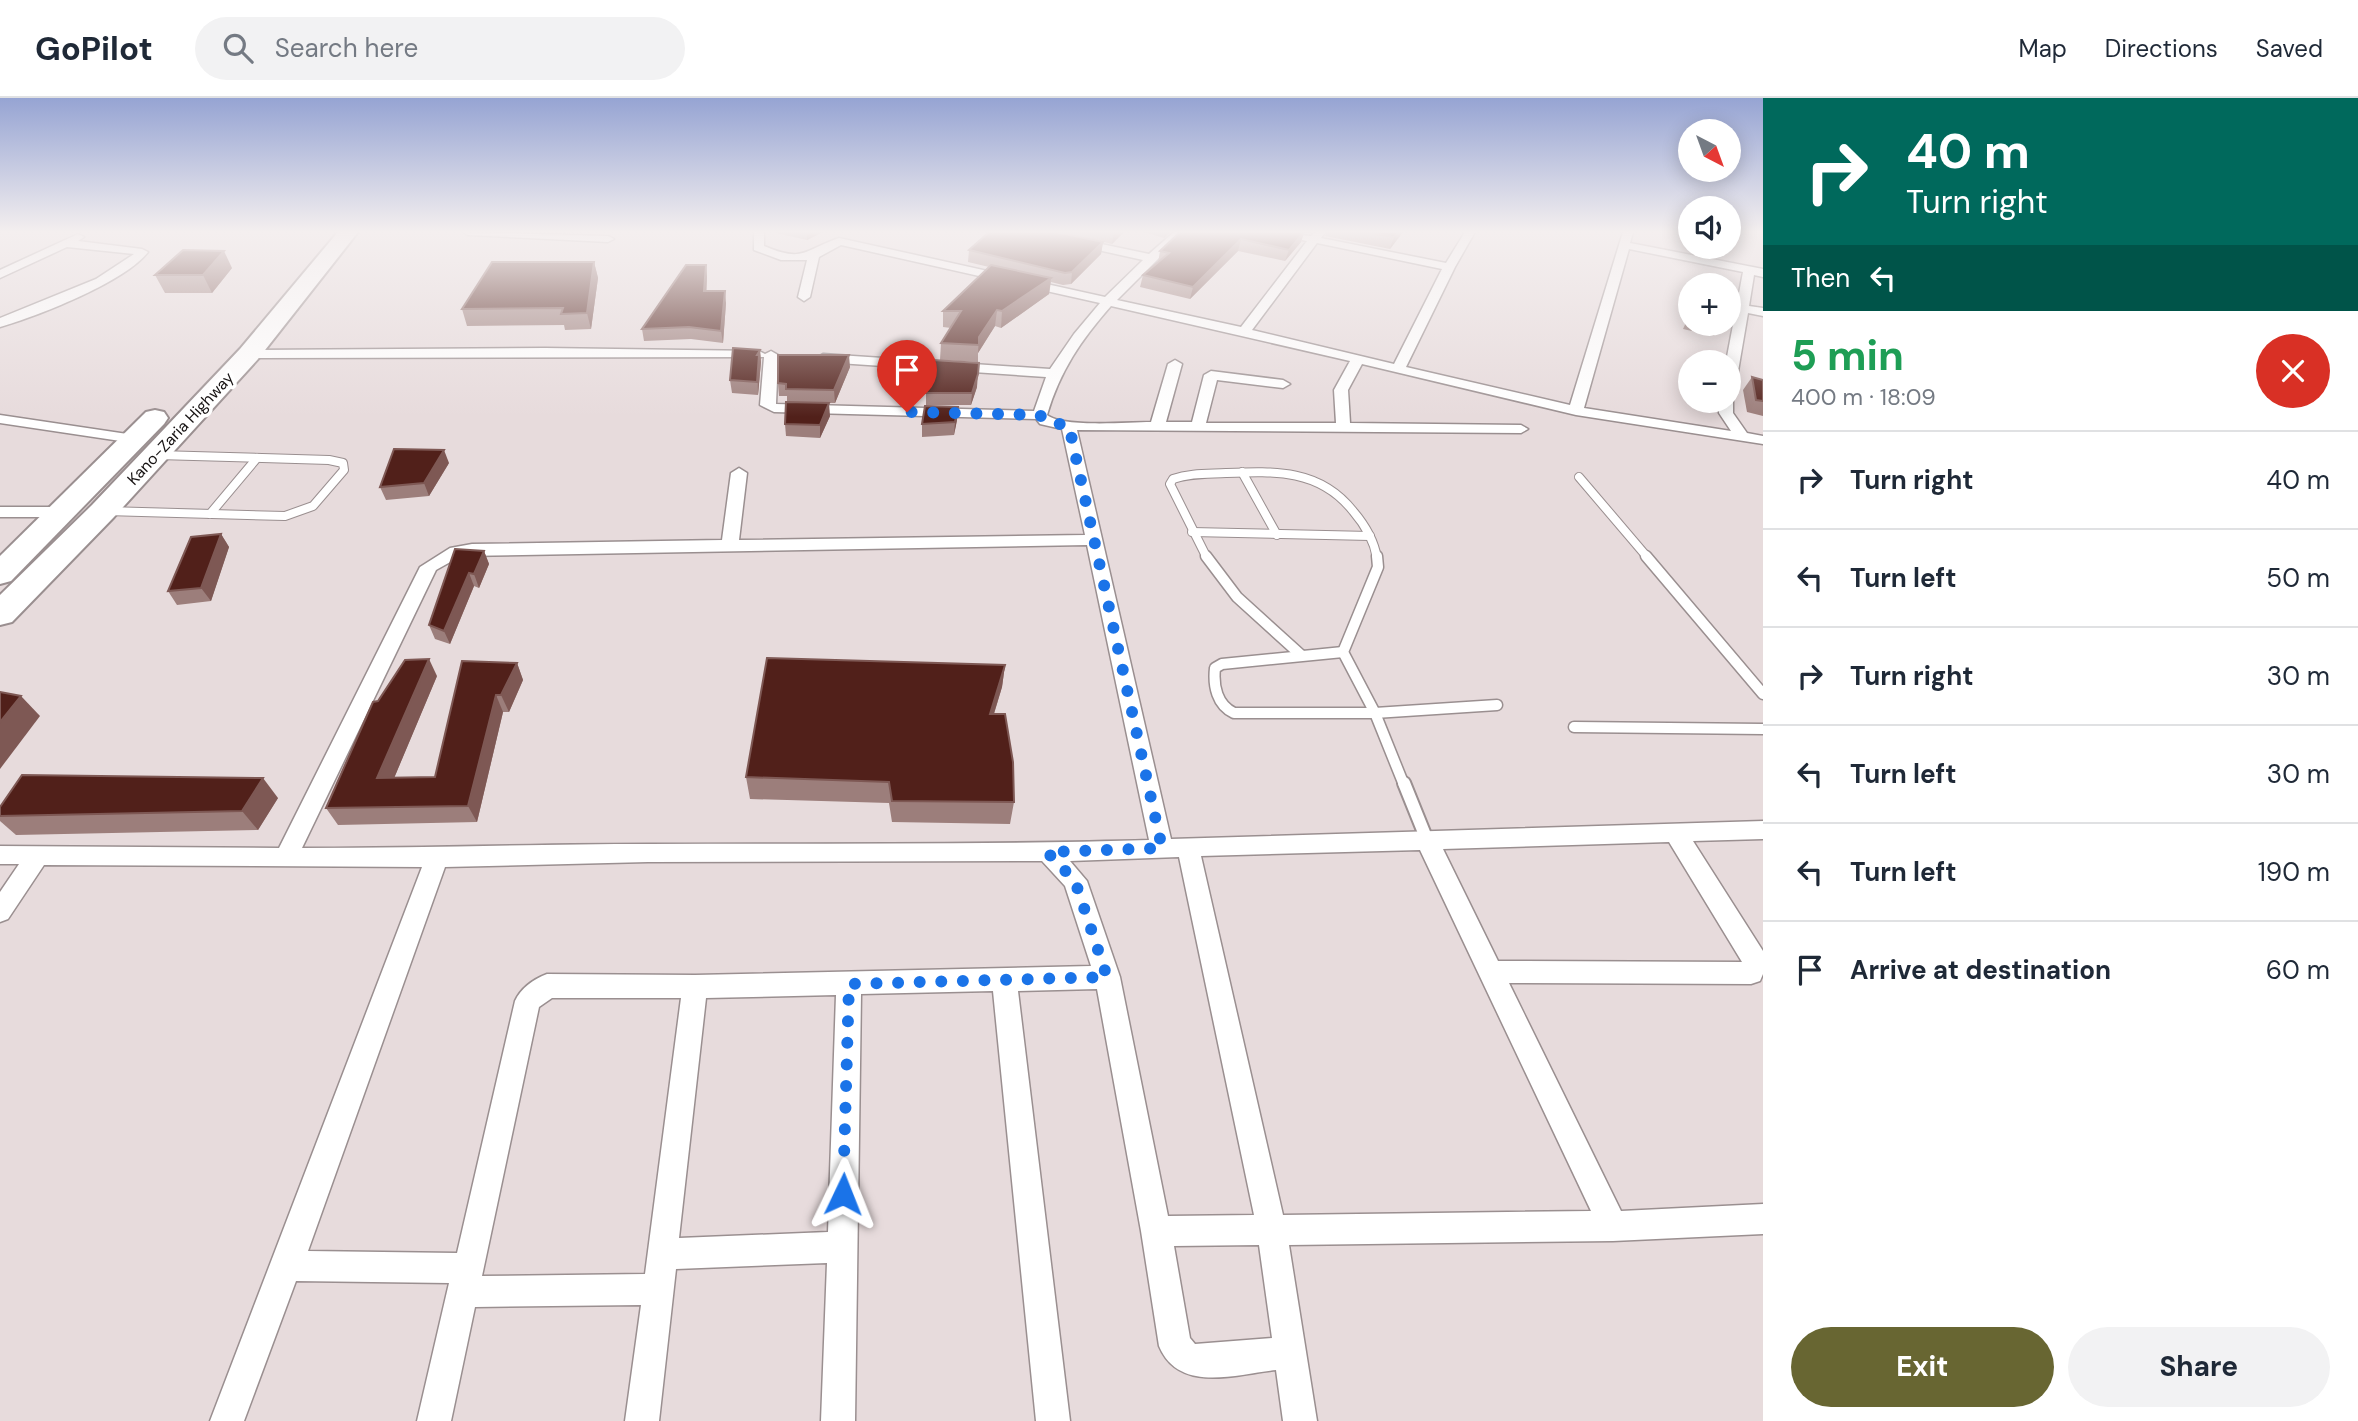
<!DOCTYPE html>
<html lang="en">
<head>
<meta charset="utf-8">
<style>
	:root { --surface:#fff; --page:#f2f2f3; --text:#1f2937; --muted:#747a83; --line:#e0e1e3; --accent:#686632 }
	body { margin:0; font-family:"DM Sans",sans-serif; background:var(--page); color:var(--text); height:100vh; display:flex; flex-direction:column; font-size:26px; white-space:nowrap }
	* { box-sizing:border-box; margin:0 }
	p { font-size:23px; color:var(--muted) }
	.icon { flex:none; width:38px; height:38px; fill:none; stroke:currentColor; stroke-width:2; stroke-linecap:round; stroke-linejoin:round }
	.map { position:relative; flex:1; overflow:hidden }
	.details { display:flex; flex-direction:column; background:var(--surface); width:595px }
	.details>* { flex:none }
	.guide { background:#00695c; color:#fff; overflow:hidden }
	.needle { width:46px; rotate:139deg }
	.controls { position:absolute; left:1678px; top:21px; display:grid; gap:14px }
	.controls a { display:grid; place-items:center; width:63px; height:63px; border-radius:50%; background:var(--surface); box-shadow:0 4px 18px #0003; font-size:35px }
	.pin { position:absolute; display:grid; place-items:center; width:60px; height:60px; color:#fff; margin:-72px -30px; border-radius:50% 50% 50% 0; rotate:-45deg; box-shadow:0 0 7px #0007 }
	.pin .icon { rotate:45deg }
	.me { position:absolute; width:77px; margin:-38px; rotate:2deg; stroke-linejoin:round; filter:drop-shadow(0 0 5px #0008) }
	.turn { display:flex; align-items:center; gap:24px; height:147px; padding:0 28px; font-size:32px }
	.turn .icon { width:91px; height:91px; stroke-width:2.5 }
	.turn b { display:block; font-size:49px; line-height:60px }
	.then { display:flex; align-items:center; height:66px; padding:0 28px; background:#0003; gap:14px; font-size:26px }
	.round { display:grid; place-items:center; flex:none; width:74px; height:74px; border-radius:37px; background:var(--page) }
	.headline { display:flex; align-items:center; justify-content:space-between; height:119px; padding:0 28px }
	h1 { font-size:42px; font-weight:700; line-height:52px; color:#1e9e55 }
	.cta { display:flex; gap:14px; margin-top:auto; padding:14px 28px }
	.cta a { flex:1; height:80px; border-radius:42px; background:var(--accent); color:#fff; font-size:28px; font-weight:700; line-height:80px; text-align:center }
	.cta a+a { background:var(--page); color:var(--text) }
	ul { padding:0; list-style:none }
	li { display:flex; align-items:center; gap:21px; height:98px; padding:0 28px; border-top:2px solid var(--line) }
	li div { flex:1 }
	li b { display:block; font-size:26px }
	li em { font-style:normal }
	header { display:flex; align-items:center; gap:42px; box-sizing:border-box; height:98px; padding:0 35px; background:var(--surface); border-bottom:2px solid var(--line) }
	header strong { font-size:33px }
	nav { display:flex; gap:38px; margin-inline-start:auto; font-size:24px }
	.search { width:490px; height:63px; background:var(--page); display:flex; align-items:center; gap:18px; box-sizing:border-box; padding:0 24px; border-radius:38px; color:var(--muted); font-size:26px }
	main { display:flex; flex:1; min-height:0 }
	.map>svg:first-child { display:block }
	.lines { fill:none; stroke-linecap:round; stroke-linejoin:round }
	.lane-far2-casing { stroke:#9a8f90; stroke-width:10 }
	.lane-far1-casing { stroke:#9a8f90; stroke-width:13 }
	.lane-casing { stroke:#9a8f90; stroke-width:16 }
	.street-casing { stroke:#9a8f90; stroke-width:3 }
	.highway-casing { stroke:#9a8f90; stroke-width:4 }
	.lane-far2 { stroke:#fff; stroke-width:8 }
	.lane-far1 { stroke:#fff; stroke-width:10 }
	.lane { stroke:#fff; stroke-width:12 }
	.street { fill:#fff; fill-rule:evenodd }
	.highway { fill:#fff; fill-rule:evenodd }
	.wall { fill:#9c7e7b }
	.shaded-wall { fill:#7e5854 }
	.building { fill:#51201a; stroke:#7e5854; stroke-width:2 }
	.route { stroke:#1a73e8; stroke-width:12; stroke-dasharray:0 21.6 }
	.labels { text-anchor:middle; stroke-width:7; stroke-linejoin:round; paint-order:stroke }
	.far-street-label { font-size:16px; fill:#161212; stroke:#fff }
</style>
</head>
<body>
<header>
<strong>GoPilot</strong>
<div class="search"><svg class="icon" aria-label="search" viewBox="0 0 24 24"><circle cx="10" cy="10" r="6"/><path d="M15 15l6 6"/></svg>Search here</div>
<nav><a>Map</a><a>Directions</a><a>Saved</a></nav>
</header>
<main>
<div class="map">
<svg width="1763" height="1323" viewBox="0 0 1763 1323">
	<rect width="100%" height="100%" fill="#e7dbdc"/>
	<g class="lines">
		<defs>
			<g id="lane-far2">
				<path d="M1242 374 1277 437"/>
				<path d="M1579 379 1648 460"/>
				<path d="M106 413 285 418 313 408 344 372 343 365 329 362 158 357"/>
				<path d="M210 416 257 360"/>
				<path d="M1192 434 1370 438"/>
				<path d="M1207 460 1170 386 1173 381C1190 375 1208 376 1226 375 1275 373 1320 371 1353 413 1365 427 1374 442 1377 460"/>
			</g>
			<g id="lane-far1">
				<path d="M1206 458 1237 499 1301 557"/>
				<path d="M1377 458 1378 469 1343 554 1375 615 1404 687"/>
				<path d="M1646 458 1763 596"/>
				<path d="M1343 554 1222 566 1215 570C1213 588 1217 607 1234 615H1375L1497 607"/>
				<path d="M1574 629 1763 631"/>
			</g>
			<path id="lane" d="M1404 685 1427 742"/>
			<g id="street">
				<path d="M463 134 608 138 614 141 608 144 468 137Z"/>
				<path d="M754 134H764V148C804 165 804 152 839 140L1105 199 1143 162 1030 137 1025 134H1044L1149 156 1174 134H1185L1117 202 1241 229 1307 143 1273 136 1272 134 1311 138 1315 134H1325L1321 140 1446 165 1465 134H1475L1455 169 1406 269 1570 307 1623 134H1633L1630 145 1763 171V179L1754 177 1749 208 1763 210V218L1748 215 1736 285 1729 289V264H1726L1743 174 1629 151 1584 310 1731 333 1719 315V303H1729V299L1733 303V315L1747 335 1763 338V346L1576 317 1362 266 1348 292 1350 325 1521 327 1528 331 1521 335 1077 332 1171 741 1763 723V741L1693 743 1763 853V876L1760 883 1751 886 1509 885 1621 1113 1763 1106V1136L1613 1143 1289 1147 1317 1323H1283L1276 1272C1236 1276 1179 1296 1159 1248L1141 1133 1097 891 1018 893 1070 1323H1036L993 893 861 896 855 1323H821L827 1165 676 1171 659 1323H625L641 1207 475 1209 451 1323H417L449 1185 296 1183 244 1323H210L422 769 44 767 8 821 0 824V794L19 766H0V748L279 750 420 469 450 450 472 446 722 442 731 375 739 370 747 375 739 442 1085 437 1062 331 1040 326 1036 321 774 314 760 307 764 259 249 260 242 256 249 252 545 250 759 253 765 256 771 253 778 257 776 306 1034 313 1046 279 823 264 816 260 823 256 1050 271 1074 236 1100 205 841 147 819 159 810 199 804 203 798 199 807 162H781L754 152ZM1317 145 1442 171 1394 266 1252 232ZM1111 208 1350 263 1334 292 1336 325H1206L1217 282 1283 290 1290 286 1283 282 1211 273 1204 277 1192 324H1166L1182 266 1175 262 1168 266 1151 324C1128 324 1064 330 1047 317 1060 273 1081 242 1111 208ZM1087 447 1149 742C983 747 817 745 651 746 535 746 418 750 302 750L436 472 461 458ZM1669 744 1742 864 1498 863 1443 751ZM1420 752 1591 1113 1283 1117 1201 758ZM1179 759 1254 1117 1168 1118 1120 879 1087 783 1070 763ZM1042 763 1065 788 1091 868 695 877 547 876C534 881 521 890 515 903L457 1155 308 1153 445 769 648 764ZM836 897 828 1134 679 1140 706 900ZM552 900H681L645 1176 482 1178 539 909ZM1259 1147 1272 1240 1195 1246 1190 1240 1174 1148Z"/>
				<path d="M78 136 84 139 78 143 142 151 148 154C125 184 38 218 0 229V220L96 181 134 156 67 149 0 180V172Z"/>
				<path d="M0 317 134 337 141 341 134 345 0 325Z"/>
				<path d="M0 409H64L72 414 64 419H0Z"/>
			</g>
			<g id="highway">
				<path d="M338 134H358L258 261 114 419 12 524 0 527V497L92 407 240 251Z"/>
				<path d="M155 312 164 314 168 320 164 326 11 483 0 486V458L146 314Z"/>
			</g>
		</defs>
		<use href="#lane-far2" class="lane-far2-casing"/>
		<use href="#lane-far1" class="lane-far1-casing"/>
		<use href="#lane" class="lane-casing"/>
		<use href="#street" class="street-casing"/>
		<use href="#highway" class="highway-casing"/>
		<use href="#lane-far2" class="lane-far2"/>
		<use href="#lane-far1" class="lane-far1"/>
		<use href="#lane" class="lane"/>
		<use href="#street" class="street"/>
		<use href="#highway" class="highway"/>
	</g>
	<g class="wall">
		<path d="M776 134H823L807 142 776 135Z"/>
		<path d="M989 134H1124L1112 146 1092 141 1103 144 1101 156 1071 186 1063 187 1051 184 1049 196 1001 230 995 228 978 255V264L940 262 941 245 951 230 943 229V213L989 169 968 164 969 152Z"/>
		<path d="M1144 134H1170L1164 140Z"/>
		<path d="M1180 134H1312L1310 135H1304L1301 144 1285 163 1238 153 1190 201 1140 189 1143 177 1158 165 1160 153Z"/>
		<path d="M1327 134H1403L1390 151 1325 138Z"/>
		<path d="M594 164 598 180 591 231 565 232 564 227 467 228 462 211Z"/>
		<path d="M706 167 707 179 706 193 726 205 723 245 691 241 644 243 642 231Z"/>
		<path d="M232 170 212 195H165L155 177Z"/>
		<path d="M1690 216V226H1720V229L1714 238 1683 231Z"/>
		<path d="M760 252 761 264 758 297 732 295 730 282Z"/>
		<path d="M850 269 835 305 787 304V298H779L778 285Z"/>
		<path d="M1752 279 1763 282V318L1747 314 1743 292Z"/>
		<path d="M977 289 971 307H926V295Z"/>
		<path d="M830 318 820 340 786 338 785 326Z"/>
		<path d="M957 322 954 337 922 339V326Z"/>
		<path d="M449 365 429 398 386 402 380 389Z"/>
		<path d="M221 436 229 449 211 503 177 507 168 493Z"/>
		<path d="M484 453 489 466 479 490 474 488 450 546 435 541 429 527Z"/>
		<path d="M517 565 523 582 509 614H503L477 724 338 727 326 710 378 603 437 578 394 680 435 679Z"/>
		<path d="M1005 567 1002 589 994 616 1014 704 1010 726 892 724 889 705 750 701 746 679Z"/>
		<path d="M278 700 258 732 16 737 0 723V709Z"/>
	</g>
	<g class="shaded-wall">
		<path d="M807 134H823L807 142Z"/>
		<path d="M1114 134H1124L1112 146Z"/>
		<path d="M1165 134H1170L1164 140Z"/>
		<path d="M1304 134 1301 144 1285 163 1289 152Z"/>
		<path d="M1399 134H1403L1390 151 1394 139Z"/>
		<path d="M1241 141 1238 153 1190 201 1193 189Z"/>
		<path d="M1103 144 1101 156 1071 186 1072 174Z"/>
		<path d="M224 153 232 170 212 195 203 177Z"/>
		<path d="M594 164 598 180 591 231 587 215Z"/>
		<path d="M706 167 707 179 706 205 704 193Z"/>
		<path d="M1051 180 1049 196 1001 230 1002 213Z"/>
		<path d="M725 193 726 205 723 245 721 233Z"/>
		<path d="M997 212 995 228 978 255 979 239Z"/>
		<path d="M760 252 761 264 758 297 757 257Z"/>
		<path d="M849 257 850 269 835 305 834 292Z"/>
		<path d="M978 276 977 289 971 307 972 295Z"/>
		<path d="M829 305 830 318 820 340V327Z"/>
		<path d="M958 309 957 322 954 337 955 324Z"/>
		<path d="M444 352 449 365 429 398 424 385Z"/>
		<path d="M221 436 229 449 211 503 201 490Z"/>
		<path d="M484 453 489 466 479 490 474 476Z"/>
		<path d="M469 475 474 488 450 546 444 533Z"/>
		<path d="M429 561 437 578 387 697 377 680Z"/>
		<path d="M517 565 523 582 509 614 501 597Z"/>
		<path d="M1005 567 1002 589 987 638 990 616Z"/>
		<path d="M496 597 503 614 477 724 468 708Z"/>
		<path d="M21 598 40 618 0 671V624Z"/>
		<path d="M263 680 278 700 258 732 242 713Z"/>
	</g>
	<g class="building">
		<path d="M989 134H1056L1103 144 1072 174 1065 175 969 152Z"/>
		<path d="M1180 134H1304L1289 152 1241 141 1193 189 1143 177 1169 155 1160 153Z"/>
		<path d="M1364 134H1399L1394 139Z"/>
		<path d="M183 152 224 153 203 177H155Z"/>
		<path d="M492 164H594L587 215 561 216 563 210 462 211Z"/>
		<path d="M686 167H706L704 193H725L721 233 689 229 642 231Z"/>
		<path d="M991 167 1051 180 1002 213 997 212 979 239V247L941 245 961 213H943Z"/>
		<path d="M1708 226H1720V229Z"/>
		<path d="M733 250 760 252 757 257H759L757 284 730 282Z"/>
		<path d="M778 257H849L834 292 786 291V286L778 285Z"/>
		<path d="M933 262 979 265 978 276 972 295H926L930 267Z"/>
		<path d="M1752 279 1763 282V303L1756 302Z"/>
		<path d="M786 304 829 305 820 327 785 326Z"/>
		<path d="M925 308 958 309 955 324 922 326Z"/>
		<path d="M394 351 444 352 424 385 380 389Z"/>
		<path d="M221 436 201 490 168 493 191 439Z"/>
		<path d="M455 451 484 453 474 476 469 475 444 533 429 527Z"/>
		<path d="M767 560 1005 567 990 616H1005L1013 664 1014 704 892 703 889 684 746 679Z"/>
		<path d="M429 561 377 680 435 679 462 563 517 565 501 597H496L468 708 326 710 373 604 378 603 405 562Z"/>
		<path d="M0 594 21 598 0 624Z"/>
		<path d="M22 677 263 680 242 713 0 718V709Z"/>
	</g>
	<linearGradient id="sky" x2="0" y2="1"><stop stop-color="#96a4d3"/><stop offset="0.42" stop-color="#f4efef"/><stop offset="1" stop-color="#f4efef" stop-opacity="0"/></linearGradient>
	<rect width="1763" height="319" fill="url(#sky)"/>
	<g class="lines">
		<path class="route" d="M843 1096 849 886 1107 879 1075 783 1047 754 1162 750 1069 328 1045 323 1040 317 907 314"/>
	</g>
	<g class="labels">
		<g class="far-street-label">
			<text transform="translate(180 330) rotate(-47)" y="6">Kano-Zaria Highway</text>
		</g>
	</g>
</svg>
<div class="controls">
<a><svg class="needle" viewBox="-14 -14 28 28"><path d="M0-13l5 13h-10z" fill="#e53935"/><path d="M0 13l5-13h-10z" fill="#747a83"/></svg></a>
<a><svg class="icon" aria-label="sound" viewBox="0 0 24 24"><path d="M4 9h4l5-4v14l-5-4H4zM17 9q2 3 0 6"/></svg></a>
<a>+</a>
<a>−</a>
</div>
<div class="pin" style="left:907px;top:314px;background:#d93025"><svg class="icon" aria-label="arrive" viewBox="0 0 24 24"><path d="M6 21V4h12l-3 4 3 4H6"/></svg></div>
<svg class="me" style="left:843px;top:1096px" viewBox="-20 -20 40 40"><path d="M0-17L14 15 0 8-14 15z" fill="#1a73e8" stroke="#fff" stroke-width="4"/></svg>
</div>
<section class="details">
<div class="guide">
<div class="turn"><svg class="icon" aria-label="right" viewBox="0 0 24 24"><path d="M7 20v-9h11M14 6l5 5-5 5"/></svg><div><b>40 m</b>Turn right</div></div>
<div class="then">Then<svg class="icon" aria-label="left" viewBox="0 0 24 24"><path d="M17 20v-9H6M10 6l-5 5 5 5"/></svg></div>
</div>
<div class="headline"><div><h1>5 min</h1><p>400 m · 18:09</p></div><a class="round" style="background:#d93025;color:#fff"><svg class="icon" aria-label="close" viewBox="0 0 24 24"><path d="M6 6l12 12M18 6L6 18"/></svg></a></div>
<ul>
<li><svg class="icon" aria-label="right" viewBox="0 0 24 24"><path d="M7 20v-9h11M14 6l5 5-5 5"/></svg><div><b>Turn right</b></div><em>40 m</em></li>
<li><svg class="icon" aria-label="left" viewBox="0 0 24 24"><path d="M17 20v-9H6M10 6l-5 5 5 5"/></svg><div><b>Turn left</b></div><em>50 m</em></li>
<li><svg class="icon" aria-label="right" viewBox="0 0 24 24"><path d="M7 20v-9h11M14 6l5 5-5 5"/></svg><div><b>Turn right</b></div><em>30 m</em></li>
<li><svg class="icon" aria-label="left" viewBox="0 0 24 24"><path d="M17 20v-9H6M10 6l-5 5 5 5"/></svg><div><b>Turn left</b></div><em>30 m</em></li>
<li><svg class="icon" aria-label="left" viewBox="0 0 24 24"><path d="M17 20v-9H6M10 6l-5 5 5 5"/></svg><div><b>Turn left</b></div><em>190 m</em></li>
<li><svg class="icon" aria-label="arrive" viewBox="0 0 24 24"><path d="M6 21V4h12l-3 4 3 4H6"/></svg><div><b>Arrive at destination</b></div><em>60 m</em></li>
</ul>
<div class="cta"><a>Exit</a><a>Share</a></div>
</section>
</main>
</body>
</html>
